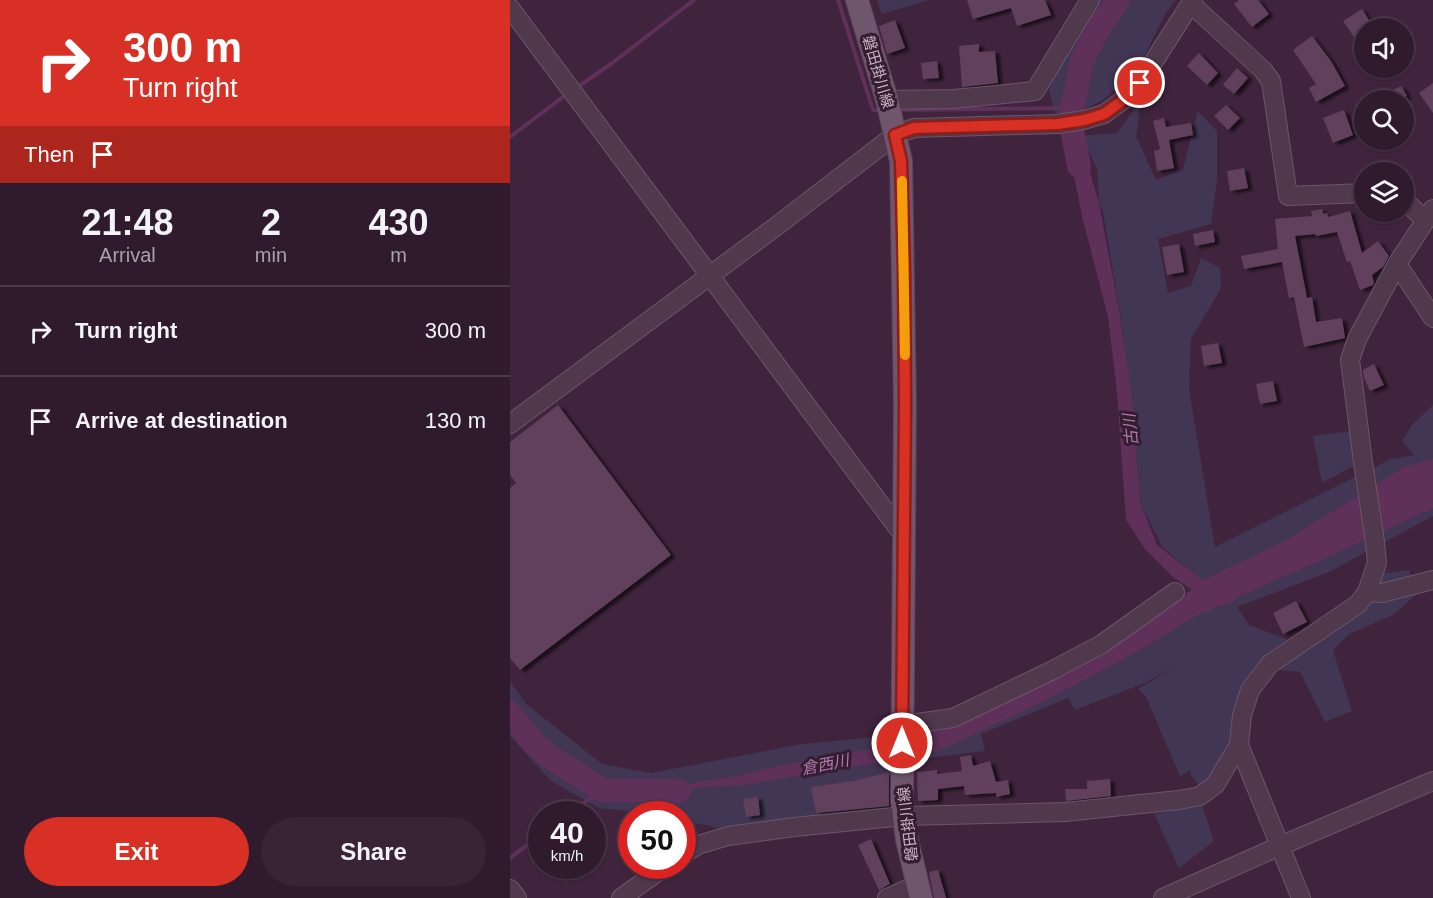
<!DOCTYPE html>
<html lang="en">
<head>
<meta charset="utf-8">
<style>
	:root { --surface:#301b2e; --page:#382436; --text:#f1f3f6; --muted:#a8a1aa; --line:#4b394a; --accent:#d93025 }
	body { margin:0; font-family:Arial,"Noto Sans JP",sans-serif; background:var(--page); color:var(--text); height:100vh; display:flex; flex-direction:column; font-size:22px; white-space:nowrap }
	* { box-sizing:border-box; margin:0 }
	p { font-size:20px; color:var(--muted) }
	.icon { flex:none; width:33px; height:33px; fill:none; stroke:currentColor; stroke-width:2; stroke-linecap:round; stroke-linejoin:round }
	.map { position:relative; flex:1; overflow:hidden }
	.details { display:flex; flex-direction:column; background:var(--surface); width:510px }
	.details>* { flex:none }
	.top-card { background:#d93025; color:#fff; overflow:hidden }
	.fabs { position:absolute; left:844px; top:18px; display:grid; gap:12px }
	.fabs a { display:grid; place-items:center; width:60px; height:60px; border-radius:50%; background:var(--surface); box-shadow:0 2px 4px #0004,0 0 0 2px var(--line); font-size:30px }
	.speed { position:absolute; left:18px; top:801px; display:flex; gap:12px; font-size:30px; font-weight:700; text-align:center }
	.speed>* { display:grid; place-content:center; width:78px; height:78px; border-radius:50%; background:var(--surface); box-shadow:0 2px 4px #0004,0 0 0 2px var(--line); line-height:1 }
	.speed small { font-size:15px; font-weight:400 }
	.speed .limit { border:9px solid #d22; background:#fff; color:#111 }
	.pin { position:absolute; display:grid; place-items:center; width:51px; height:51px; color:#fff; margin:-26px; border:3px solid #fff; border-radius:50%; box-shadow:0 2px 6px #0007 }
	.me { position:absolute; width:66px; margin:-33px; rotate:0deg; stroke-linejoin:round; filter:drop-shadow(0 0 4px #0008) }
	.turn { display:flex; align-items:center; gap:21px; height:126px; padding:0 24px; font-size:27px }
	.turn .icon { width:78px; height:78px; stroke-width:2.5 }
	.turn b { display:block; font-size:42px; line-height:51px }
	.then { display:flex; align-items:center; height:57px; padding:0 24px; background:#0003; gap:12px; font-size:22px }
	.eta { display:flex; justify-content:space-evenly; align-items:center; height:102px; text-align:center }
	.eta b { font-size:36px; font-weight:800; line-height:42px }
	.button { display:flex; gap:12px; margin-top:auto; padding:12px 24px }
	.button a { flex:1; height:69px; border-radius:36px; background:var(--accent); color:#fff; font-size:24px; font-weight:800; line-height:69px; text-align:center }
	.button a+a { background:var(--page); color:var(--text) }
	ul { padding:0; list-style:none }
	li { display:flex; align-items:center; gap:18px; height:90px; padding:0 24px; border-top:2px solid var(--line) }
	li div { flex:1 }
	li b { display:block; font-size:22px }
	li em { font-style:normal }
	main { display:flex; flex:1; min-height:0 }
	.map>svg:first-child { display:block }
	.green { fill:#413653 }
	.water { fill:#5e305a }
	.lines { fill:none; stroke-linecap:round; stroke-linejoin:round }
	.stream { stroke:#5e305a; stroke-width:4 }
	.river { stroke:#5e305a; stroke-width:24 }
	.building { fill:#60405d; filter:url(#shadow) }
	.minor-casing { stroke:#6d566b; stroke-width:20 }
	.major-casing { stroke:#594156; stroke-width:24 }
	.minor { stroke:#50384d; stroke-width:18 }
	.major { stroke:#70566d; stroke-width:22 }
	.route-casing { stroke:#8d1f18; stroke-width:15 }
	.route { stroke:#d93025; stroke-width:10 }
	.slow { stroke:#f59e0b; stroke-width:10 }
	.labels { text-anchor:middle; stroke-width:6; stroke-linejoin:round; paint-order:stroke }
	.street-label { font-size:15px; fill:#cab4c8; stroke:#351d32 }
	.water-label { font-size:16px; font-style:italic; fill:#b27bae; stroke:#351d32 }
</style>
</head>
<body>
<main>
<section class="details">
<div class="top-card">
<div class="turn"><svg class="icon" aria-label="right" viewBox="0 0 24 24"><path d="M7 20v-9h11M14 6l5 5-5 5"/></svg><div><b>300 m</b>Turn right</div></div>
<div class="then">Then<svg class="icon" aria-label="arrive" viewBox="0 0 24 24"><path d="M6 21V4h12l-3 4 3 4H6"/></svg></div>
</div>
<div class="eta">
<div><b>21:48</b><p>Arrival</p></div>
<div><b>2</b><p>min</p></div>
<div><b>430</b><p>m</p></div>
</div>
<ul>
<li><svg class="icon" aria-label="right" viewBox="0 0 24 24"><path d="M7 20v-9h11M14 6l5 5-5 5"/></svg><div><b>Turn right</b></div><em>300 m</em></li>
<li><svg class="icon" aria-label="arrive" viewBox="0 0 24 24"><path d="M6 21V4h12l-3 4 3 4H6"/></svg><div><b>Arrive at destination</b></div><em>130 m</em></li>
</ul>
<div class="button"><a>Exit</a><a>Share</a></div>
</section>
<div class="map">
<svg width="923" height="898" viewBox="0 0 923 898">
	<defs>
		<filter id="shadow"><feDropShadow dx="4.5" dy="2.5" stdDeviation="1.5" flood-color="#0009"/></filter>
	</defs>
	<rect width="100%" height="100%" fill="#40243d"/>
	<g class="green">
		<path d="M367 0H419L372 14Z"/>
		<path d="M582 0H666L655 14 627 71 593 100 571 111 545 114 539 90 559 33Z"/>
		<path d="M632 98 626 136 646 180 673 170 688 111 707 131V181L701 224 648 239 658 293 681 286 691 258 710 268 711 288 681 339 679 389 705 547 881 459 904 455 892 441 903 424 923 405V516L819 572 727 607 739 625 778 640 808 632 869 571 876 573 899 570 907 594 883 615 839 634 823 650 842 711 815 722 790 672 745 667 733 696 719 749 706 771 691 788 680 774 681 770 670 776 636 697 628 689 668 665 635 683 565 710 558 698 471 734 475 751 393 761 394 816 233 834 191 824 173 822 172 814H148L89 808 41 781 0 736V681L16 704 92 764 141 773 292 744 409 733 459 715 642 615 706 574 693 580 653 548 626 495 613 331 593 212 589 203 587 169 572 136 607 133Z"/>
		<path d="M842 431 849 463 812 483 803 436Z"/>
		<path d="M692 805 704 841 669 868 644 814C661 812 675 806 692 805Z"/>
	</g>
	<g class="water">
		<path d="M556 135H569L589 203 609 309 621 390 630 502 647 545 693 580 775 541 894 467 923 459V508L825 554 723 599 692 606 687 593 663 577 635 549 616 520 607 393 598 317 572 216Z"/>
		<path d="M380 745 382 760 236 785 192 787 154 797 138 790 227 776 257 768Z"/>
	</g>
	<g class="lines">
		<g class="stream">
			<path d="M328 0 363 110H370"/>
			<path d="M66 88 101 64 184 0"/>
			<path d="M387 110 562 108"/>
			<path d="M0 137 57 94"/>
			<path d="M58 814 92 790"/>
			<path d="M0 858 32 834"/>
		</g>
		<g class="river">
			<path d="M569 166 560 120 572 61 589 28 608 0"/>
			<path d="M0 713 22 741 40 757 92 790 169 791"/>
			<path d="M372 753 398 752 530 690 625 639 680 605 720 589"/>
		</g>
	</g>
	<g class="building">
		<path d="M457 0H535L541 15 507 26 501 8 463 19Z"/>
		<path d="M729 0H748L759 14 742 27 724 4Z"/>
		<path d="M852 9 864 28H855V34L846 40 833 21Z"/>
		<path d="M385 20 395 48 377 54 369 26Z"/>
		<path d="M802 36 821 61 835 86 806 102 799 88 806 84 783 50Z"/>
		<path d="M469 44V52L485 51 488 83 452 87 449 46Z"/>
		<path d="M689 53 708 73 697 85 677 66Z"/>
		<path d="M427 61 429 78 413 79 411 63Z"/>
		<path d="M727 68 738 78 724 94 713 85Z"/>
		<path d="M923 83V113L909 93Z"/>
		<path d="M891 86 897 96 888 100H865Z"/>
		<path d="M716 105 730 118 718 130 704 116Z"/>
		<path d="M834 110 843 135 823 143 813 118Z"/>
		<path d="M654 118 656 127 681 123 683 135 659 140 664 168 647 171 644 151 650 149 643 121Z"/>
		<path d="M734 168 738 188 720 191 717 171Z"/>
		<path d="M812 209 813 214 817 213 818 217 840 211 852 253 868 241 879 256 873 267 862 275 864 283 863 285 850 290 840 261 837 262 827 232 806 236 805 234 785 236 797 298 802 297 806 322 832 318 835 338 794 347 784 297 779 298 772 262 734 269 731 256 768 249 765 219 802 216 801 211Z"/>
		<path d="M703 230 705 242 685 246 683 234Z"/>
		<path d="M669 244 674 272 657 275 652 247Z"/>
		<path d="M708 343 712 363 694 366 691 346Z"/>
		<path d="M864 364 874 385 860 391 854 378 853 370Z"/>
		<path d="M763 381 767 401 750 404 746 384Z"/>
		<path d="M48 405 161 555 10 670 0 658V488L6 483 0 475V442Z"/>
		<path d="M786 601 797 622 773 634 763 613Z"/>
		<path d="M461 755 463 766 480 761 486 782 498 780 500 794 486 797V793L455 795 454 786 428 789V800L408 801 407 772 427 770V774L452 771 450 757Z"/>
		<path d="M379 772V806L306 813 301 787 343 781Z"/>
		<path d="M600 779 601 796 556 801 555 789H577V781Z"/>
		<path d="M248 797 250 815 236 817 233 799Z"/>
		<path d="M361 839 380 884 369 890 348 845Z"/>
		<path d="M428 870 436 898H424L419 872Z"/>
	</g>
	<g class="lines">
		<defs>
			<g id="minor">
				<path d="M681 4 753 70 761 81 778 196 855 193"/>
				<path d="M0 8 394 536"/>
				<path d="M377 100 444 99 525 91 580 0"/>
				<path d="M894 200 915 220"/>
				<path d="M887 264 923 318"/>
				<path d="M0 424 268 225 385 135 404 128 548 124 574 120 594 114 620 95 630 83 683 0"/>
				<path d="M857 592 872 593 923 580"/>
				<path d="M392 725 443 718 541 671 592 644 665 592"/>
				<path d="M729 745 791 898"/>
				<path d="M172 855 188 845 218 836 284 827 394 816 555 812 669 800 690 796 705 785 729 745 732 715 740 690 760 664 848 604 857 592 867 563 865 542 853 462 840 360 847 339 887 264 923 209"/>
				<path d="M0 889 7 898"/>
				<path d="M111 898 156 866"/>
				<path d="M377 898 407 885"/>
				<path d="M653 898 770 846 923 781"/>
			</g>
			<path id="major" d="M347 0 377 100 391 161 395 405 392 800 397 840 411 898"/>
		</defs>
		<use href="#minor" class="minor-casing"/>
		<use href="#major" class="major-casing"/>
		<use href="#minor" class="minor"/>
		<use href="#major" class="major"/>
	</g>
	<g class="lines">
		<defs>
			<path id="route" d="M392 743 395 405 394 270 391 161 385 135 404 128 548 124 574 120 594 114 620 95 630 83"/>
		</defs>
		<use href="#route" class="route-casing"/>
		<use href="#route" class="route"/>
		<path class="slow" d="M392 181 395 355"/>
	</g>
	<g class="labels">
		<g class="street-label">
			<text transform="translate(368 72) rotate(74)" y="5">磐田掛川線</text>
			<text transform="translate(398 824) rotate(-97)" y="5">磐田掛川線</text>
		</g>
		<g class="water-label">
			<text transform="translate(620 430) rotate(-96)" y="6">古川</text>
			<text transform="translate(315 764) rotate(-11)" y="6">倉西川</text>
		</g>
	</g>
</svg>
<div class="fabs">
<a><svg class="icon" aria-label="sound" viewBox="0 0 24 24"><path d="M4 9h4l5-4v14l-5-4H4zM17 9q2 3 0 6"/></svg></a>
<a><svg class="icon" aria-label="search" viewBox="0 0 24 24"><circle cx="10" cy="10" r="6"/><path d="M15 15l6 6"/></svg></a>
<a><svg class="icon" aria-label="layers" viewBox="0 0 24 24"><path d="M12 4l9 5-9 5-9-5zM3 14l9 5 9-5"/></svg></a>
</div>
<div class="speed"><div>40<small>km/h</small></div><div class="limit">50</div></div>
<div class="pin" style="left:630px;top:83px;background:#d93025"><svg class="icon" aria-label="arrive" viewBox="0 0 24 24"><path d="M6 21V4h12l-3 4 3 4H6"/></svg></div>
<svg class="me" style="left:392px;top:743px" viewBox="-20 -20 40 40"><circle r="17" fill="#d93025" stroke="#fff" stroke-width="3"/><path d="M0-11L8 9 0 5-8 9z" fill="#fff"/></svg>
</div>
</main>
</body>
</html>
